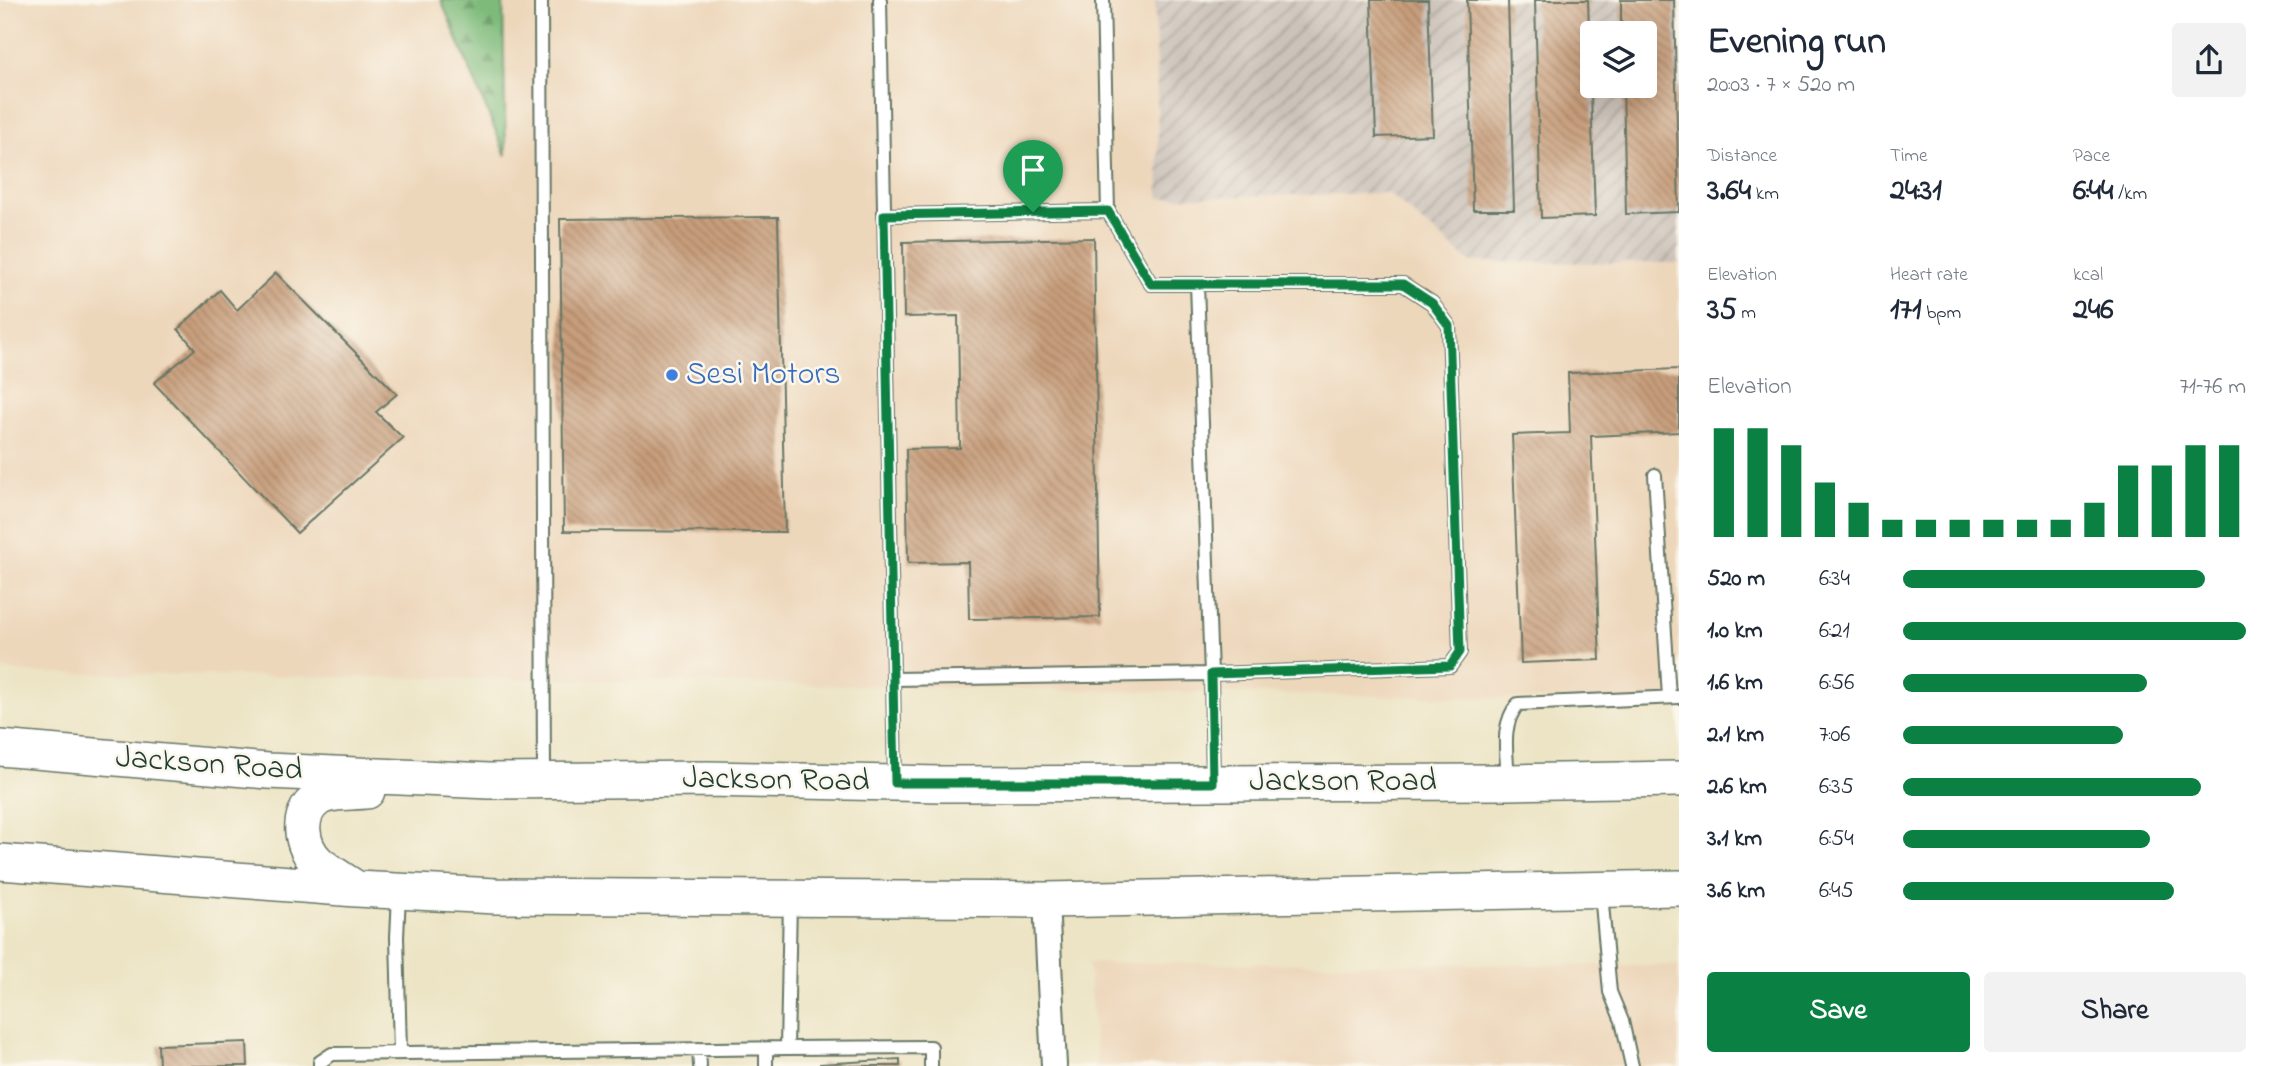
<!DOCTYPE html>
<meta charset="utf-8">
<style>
:root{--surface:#fff;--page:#f2f2f3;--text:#1f2937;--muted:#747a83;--accent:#0b8043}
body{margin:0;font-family:"Indie Flower",sans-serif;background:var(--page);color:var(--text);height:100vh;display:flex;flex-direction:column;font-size:26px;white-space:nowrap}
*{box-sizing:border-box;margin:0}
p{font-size:23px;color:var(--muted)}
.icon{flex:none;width:38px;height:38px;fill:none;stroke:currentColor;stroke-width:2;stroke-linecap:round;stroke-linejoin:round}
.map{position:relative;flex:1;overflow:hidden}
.details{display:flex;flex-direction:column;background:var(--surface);width:595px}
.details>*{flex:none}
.fabs{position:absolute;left:1580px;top:21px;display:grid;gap:14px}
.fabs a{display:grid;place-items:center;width:77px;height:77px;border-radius:7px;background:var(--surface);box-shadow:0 7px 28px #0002;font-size:35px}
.pin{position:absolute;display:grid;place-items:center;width:60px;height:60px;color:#fff;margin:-72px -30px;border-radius:50% 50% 50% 0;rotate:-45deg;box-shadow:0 0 7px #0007}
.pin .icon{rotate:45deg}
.round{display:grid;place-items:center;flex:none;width:74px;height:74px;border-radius:7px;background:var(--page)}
.overview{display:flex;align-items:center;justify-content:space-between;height:119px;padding:0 28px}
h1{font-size:38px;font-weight:700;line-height:52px}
.metrics{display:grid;grid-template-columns:repeat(3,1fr);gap:10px;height:119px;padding:7px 28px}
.metrics div{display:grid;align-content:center}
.metrics b{font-size:30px;font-weight:700}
.metrics small{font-size:19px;font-weight:400}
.metrics p{font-size:19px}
.chart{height:196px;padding:14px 28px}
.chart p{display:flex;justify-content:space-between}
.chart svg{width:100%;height:126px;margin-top:7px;stroke:var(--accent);stroke-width:6}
.cta{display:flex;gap:14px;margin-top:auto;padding:14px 28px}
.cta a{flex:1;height:80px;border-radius:7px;background:var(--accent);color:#fff;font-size:28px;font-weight:700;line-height:80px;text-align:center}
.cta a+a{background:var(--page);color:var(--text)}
ul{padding:0 28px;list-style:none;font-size:23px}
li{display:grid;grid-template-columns:112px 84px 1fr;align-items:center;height:52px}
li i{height:18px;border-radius:9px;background:var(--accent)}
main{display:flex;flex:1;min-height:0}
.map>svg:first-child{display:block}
.built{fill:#edd7bb}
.industrial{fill:url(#industrial-furrows);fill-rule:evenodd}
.forest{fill:url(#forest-firs);stroke:#4e7c57;stroke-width:2}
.building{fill:url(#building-back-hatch)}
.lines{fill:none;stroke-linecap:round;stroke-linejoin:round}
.lane-casing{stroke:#677766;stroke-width:16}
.street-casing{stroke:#677766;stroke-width:28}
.secondary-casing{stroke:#677766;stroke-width:38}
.lane{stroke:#fff;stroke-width:12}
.street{stroke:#fff;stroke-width:24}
.secondary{stroke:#fff;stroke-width:35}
.route-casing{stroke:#fff;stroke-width:14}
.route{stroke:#0b8043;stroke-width:9}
.shop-dot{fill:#3f7fe0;stroke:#fbf7ec;stroke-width:2.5}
.labels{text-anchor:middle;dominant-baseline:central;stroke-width:5;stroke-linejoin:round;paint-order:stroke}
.shop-label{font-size:32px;fill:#366cbe;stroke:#fbf7ec;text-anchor:start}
.street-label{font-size:32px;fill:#1f3d34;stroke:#fbf7ec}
</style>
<main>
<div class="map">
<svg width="1679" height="1066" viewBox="0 0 1679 1066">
<defs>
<pattern id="industrial-furrows" width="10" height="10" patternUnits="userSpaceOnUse" patternTransform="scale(1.75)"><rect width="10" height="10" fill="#ccc2b9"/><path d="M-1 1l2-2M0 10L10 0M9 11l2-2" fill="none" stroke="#a59f97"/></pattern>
<pattern id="forest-firs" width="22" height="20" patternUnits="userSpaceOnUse" patternTransform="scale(1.75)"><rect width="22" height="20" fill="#7ebb7a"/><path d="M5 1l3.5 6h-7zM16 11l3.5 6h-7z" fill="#679965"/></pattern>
<pattern id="building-back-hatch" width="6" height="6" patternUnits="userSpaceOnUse" patternTransform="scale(1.75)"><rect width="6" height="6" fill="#c89e7b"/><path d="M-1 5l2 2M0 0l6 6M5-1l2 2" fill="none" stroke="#a28266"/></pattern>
</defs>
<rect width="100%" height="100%" fill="#fbf7ec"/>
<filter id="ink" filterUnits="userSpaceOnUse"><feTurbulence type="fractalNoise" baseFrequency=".0143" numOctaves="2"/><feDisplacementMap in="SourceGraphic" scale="14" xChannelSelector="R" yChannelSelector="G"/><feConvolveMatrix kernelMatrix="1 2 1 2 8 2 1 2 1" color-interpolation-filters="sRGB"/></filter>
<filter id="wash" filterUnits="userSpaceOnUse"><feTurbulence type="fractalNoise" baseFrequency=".00686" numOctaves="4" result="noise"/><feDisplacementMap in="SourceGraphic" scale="28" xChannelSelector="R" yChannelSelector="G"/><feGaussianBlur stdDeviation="1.57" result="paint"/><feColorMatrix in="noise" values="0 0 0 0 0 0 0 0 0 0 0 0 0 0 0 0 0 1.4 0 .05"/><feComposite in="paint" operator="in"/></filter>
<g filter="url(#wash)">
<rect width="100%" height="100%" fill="#ece4c4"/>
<!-- built -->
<path class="built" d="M0,0h1155l4,198 229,-5 82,69 209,1v439l-1162,-23 -480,-6 -37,-4z
M1088,963l591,2v101h-582z"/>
<!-- industrial -->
<path class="industrial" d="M1155,0h524v263l-209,-1 -82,-69 -229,5zM1592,33h53v53h-53z"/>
<!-- forest -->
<path class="forest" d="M441,0h62l3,156z"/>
<g id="blocks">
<!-- building -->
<path class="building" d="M1371,0h57l5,135 -57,2z
M1467,0h41l6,210h-41z
M1535,0h53l7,216 -54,2z
M1621,0h53l5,212 -53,2 -3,-128h22v-53h-24z
M778,217l7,315 -221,-1 -4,-312z
M1094,238l6,379 -131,2 -1,-57 -60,1 -2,-114 54,-1 -2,-132 -54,1 -1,-75z
M276,273l121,121 -21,18 27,26 -106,95 -143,-150 41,-34 -17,-20 42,-39 17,20z
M1679,369v63l-88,4 9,224 -79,3 -9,-228 58,-2 -2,-60z
M247,1042l1,24h-89l-1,-21z
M900,1059v7h-80v-2z"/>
</g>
</g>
<g filter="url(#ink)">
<use href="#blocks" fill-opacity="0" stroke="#677766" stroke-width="2"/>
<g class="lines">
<defs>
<path id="lane" d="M541,0l3,777
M880,0l15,780
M1103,0l5,211 43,73h252l29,19 17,23 11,326 -10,14 -239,8 2,109
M884,215l224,-4
M1655,475l14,222
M894,679l317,-5 -14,-390
M1508,780c-1,-27 -8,-55 10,-76l161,-7
M1601,893l9,99 12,29 10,45
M399,895l-2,42 3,114
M787,1048l144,-1v19
M699,1049l1,17
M766,1049v17
M320,1066v-4l12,-8 455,-6 3,-147"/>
<path id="street" d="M1046,900l8,166"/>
<path id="secondary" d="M0,748l268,23 221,10 219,-2 233,5 567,-2 171,-3
M0,862l356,27 140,7 550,4 633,-12
M355,888c-12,-8 -26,-16 -37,-25 -17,-16 -23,-48 -1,-64 12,-9 35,-6 50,-8"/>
</defs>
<!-- lane casing -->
<use href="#lane" class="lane-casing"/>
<!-- street casing -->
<use href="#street" class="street-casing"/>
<!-- secondary casing -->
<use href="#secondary" class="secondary-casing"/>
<!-- lane -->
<use href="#lane" class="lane"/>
<!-- street -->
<use href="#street" class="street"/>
<!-- secondary -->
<use href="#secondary" class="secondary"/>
</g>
</g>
<g class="lines" filter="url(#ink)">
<defs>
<path id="route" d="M1108,211l43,73h252l29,19 17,23 11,326 -10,14 -239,8 2,109h-318l-11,-568z"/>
</defs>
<!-- route casing -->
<use href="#route" class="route-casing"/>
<!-- route -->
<use href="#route" class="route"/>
</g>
<!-- markers -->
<circle class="shop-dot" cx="672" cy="375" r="7"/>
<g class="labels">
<!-- shop labels -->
<g class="shop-label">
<text x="686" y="375">Sesi Motors</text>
</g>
<!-- street labels -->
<g class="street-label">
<text transform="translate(209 765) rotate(4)">Jackson Road</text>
<text transform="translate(776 781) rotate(1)">Jackson Road</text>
<text x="1343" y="782">Jackson Road</text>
</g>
</g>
</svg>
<div class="fabs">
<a><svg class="icon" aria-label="layers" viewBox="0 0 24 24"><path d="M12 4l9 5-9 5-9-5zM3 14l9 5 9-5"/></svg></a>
</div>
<div class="pin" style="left:1033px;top:212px;background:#1e9e55"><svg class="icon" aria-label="arrive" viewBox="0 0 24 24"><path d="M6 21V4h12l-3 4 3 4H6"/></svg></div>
</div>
<section class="details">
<div class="overview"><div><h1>Evening run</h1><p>20:03 · 7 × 520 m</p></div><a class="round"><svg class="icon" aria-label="share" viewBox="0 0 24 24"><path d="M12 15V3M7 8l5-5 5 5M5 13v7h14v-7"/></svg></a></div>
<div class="metrics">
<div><p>Distance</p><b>3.64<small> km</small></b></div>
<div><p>Time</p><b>24:31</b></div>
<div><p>Pace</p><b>6:44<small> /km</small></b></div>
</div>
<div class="metrics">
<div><p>Elevation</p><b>35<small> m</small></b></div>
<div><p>Heart rate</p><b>171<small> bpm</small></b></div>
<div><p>kcal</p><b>246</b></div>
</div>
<div class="chart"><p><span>Elevation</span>71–76 m</p>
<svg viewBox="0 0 160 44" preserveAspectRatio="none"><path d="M5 44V6M15 44V6M25 44V12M35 44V25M45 44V32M55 44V38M65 44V38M75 44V38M85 44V38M95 44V38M105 44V38M115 44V32M125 44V19M135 44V19M145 44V12M155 44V12"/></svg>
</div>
<ul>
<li><b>520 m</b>6:34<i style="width:88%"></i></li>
<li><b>1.0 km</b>6:21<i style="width:100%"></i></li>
<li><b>1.6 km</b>6:56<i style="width:71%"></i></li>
<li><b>2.1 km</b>7:06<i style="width:64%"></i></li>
<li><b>2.6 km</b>6:35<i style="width:87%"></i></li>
<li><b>3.1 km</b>6:54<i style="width:72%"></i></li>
<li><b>3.6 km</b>6:45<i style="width:79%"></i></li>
</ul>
<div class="cta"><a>Save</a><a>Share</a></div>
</section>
</main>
